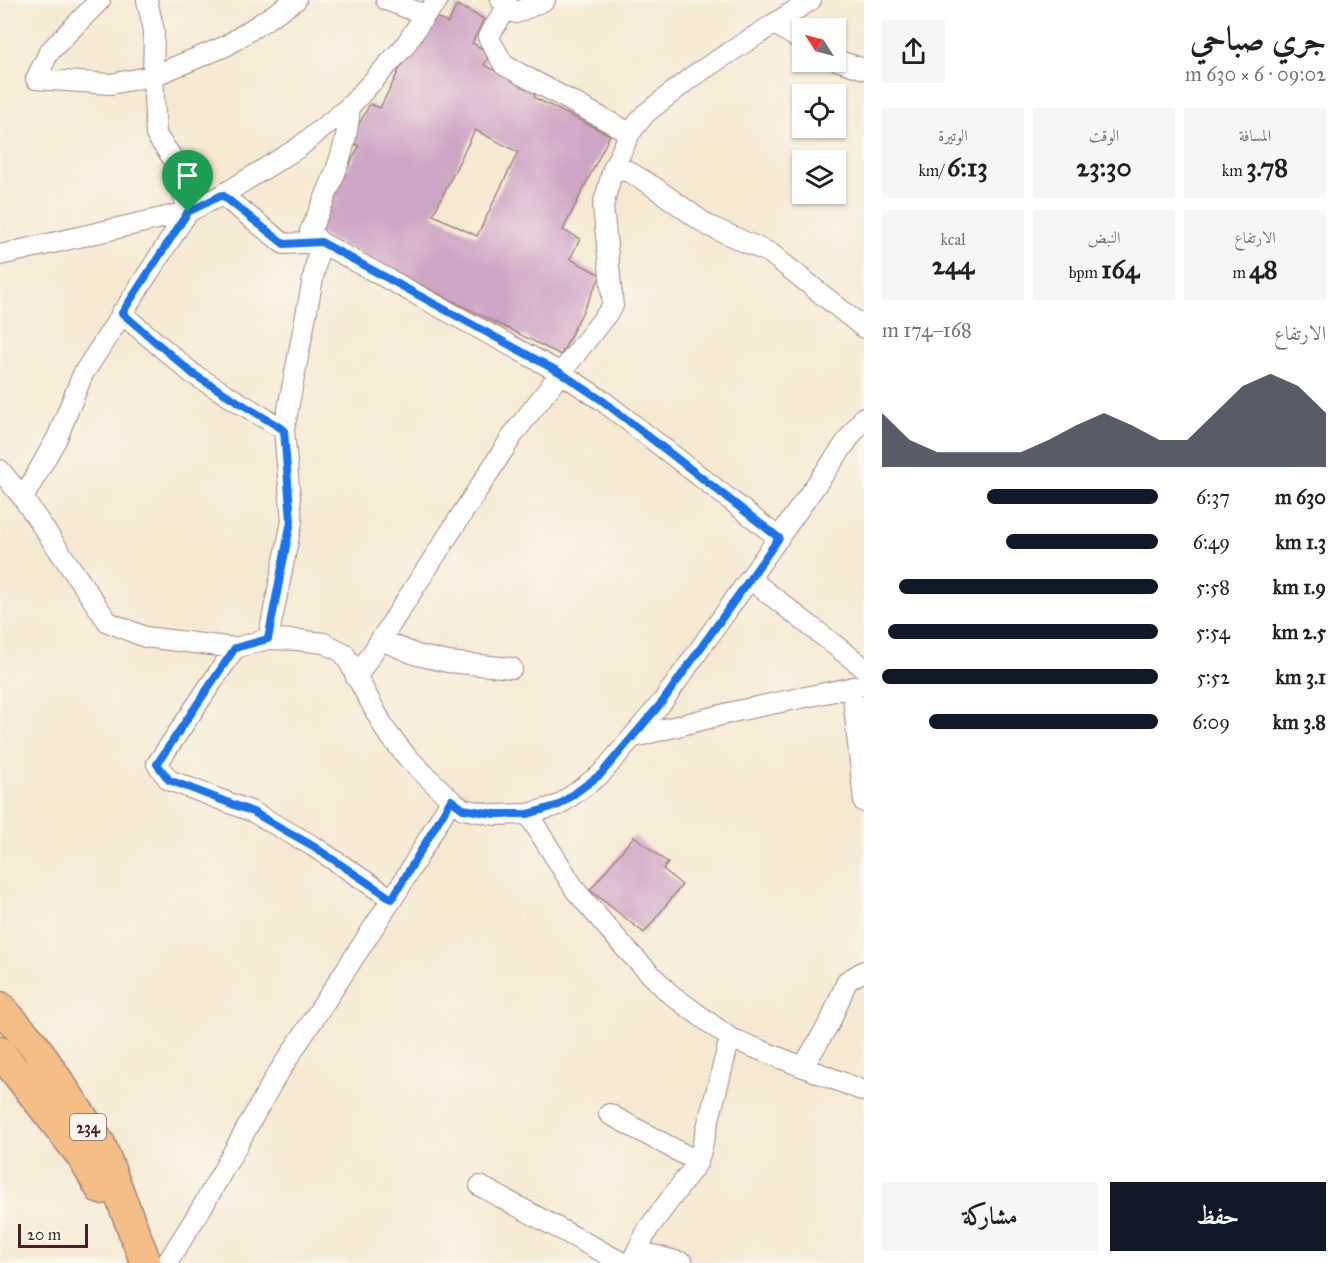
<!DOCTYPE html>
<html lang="ar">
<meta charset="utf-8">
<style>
:root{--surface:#fff;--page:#f6f6f6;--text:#202124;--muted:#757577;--accent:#111827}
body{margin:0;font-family:"IM FELL Great Primer",Amiri,serif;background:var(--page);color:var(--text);direction:rtl;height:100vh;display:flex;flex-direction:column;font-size:22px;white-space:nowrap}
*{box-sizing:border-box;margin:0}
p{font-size:20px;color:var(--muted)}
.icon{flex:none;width:33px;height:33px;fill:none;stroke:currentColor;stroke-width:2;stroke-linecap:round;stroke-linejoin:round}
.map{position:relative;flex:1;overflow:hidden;direction:ltr}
.details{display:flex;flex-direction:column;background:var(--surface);width:480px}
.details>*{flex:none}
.needle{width:39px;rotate:306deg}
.buttons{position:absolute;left:792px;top:18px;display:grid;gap:12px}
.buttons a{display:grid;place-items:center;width:54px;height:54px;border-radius:0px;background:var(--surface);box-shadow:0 2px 4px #0004;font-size:30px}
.scale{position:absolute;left:18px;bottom:15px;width:70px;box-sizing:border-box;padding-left:6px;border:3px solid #4a1f2b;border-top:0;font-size:16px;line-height:21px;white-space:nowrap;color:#4a1f2b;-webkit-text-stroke:4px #fbf7ec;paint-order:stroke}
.pin{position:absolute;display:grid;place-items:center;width:51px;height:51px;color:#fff;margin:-62px -26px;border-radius:50% 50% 50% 0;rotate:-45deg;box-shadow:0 0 6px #0007}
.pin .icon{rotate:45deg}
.round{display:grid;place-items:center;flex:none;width:63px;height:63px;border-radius:0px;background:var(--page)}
.overview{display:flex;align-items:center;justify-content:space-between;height:102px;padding:0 18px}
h1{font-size:33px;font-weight:700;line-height:45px}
.metrics{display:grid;grid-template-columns:repeat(3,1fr);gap:9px;height:102px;padding:6px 18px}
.metrics div{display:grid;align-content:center;border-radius:0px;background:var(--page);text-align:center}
.metrics b{font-size:26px;font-weight:700}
.metrics small{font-size:16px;font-weight:400}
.metrics p{font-size:16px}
.chart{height:168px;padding:12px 18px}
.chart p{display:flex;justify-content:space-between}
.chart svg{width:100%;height:108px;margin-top:6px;fill:var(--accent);opacity:.7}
.button{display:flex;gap:12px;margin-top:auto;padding:12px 18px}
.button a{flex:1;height:69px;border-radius:0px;background:var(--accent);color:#fff;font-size:24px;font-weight:700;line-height:69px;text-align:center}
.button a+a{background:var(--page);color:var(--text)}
ul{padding:0 18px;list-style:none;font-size:20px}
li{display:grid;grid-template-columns:96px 72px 1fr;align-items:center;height:45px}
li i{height:15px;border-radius:8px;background:var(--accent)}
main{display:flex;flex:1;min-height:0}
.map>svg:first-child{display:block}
.building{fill:#cea5c4;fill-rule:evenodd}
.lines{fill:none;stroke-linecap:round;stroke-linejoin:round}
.street-casing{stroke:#a0847e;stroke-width:22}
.primary-casing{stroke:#a0847e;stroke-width:33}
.street{stroke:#fff;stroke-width:20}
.primary{stroke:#f6be87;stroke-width:30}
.route-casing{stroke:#fff;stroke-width:12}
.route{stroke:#1a73e8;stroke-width:8}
.labels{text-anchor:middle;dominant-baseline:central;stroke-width:4.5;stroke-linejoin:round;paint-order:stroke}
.shield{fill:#fbf7ec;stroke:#7f6065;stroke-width:1.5}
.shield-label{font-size:16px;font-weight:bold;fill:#4a1f2b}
</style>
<main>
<section class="details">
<div class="overview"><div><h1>جري صباحي</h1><p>09:02 · 6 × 630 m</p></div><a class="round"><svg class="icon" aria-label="share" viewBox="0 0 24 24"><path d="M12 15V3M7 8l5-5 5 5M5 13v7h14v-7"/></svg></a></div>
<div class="metrics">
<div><p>المسافة</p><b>3.78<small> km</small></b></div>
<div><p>الوقت</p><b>23:30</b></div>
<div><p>الوتيرة</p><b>6:13<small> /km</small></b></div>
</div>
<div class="metrics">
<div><p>الارتفاع</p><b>48<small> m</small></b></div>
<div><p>النبض</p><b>164<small> bpm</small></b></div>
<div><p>kcal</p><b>244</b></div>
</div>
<div class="chart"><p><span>الارتفاع</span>168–174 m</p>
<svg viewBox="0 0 160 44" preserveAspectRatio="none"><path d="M0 44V22L10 33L20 38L30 38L40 38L50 38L60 33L70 27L80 22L90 27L100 33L110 33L120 22L130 11L140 6L150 11L160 22V44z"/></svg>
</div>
<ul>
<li><b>630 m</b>6:37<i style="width:62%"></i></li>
<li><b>1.3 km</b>6:49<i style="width:55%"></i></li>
<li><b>1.9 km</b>5:58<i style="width:94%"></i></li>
<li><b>2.5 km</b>5:54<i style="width:98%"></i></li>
<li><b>3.1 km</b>5:52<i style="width:100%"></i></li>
<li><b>3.8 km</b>6:09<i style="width:83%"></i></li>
</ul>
<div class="button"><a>حفظ</a><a>مشاركة</a></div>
</section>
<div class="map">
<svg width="864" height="1263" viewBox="0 0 864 1263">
<rect width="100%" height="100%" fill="#fbf7ec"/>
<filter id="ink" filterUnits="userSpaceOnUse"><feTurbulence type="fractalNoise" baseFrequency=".0167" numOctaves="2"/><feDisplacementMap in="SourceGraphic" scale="12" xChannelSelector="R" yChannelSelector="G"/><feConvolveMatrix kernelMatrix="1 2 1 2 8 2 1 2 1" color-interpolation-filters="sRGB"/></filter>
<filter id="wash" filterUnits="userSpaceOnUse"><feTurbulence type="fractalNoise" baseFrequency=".008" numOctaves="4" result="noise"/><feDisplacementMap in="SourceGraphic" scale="24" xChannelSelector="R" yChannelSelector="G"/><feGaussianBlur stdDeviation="1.35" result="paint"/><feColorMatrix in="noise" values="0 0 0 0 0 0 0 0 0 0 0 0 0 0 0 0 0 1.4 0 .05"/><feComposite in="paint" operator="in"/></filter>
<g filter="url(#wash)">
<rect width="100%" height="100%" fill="#f5e9d2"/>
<g id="blocks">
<!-- building -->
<path class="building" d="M457,5l27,14 -12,24 18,10 -6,12 49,25 2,8 75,37 -47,95 17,9 -10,20 31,16 -40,80 -246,-123 44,-86 -9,-5 20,-37 10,4 48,-95 20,10zM475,130l43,22 -41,84 -44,-21z
M634,836l34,27 -5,6 19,16 -38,48 -54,-43z"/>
</g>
</g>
<g filter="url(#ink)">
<use href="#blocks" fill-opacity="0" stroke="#a0847e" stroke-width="1.5"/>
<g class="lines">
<defs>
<path id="street" d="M100,0l-51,52 -13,27 74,5 43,-8 73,-30 70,-46
M386,0l39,15
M501,0l15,13 29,-13
M508,6l-20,31 16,28 126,68
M775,24l27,17
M836,60l28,9
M350,106c-2,44 -22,86 -40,125l10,11 241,131 42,28 176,137
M613,169l15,2 26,16 53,38 63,28 94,75
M222,195l62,49 36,-2
M0,255l188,-43 -14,-52 -18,-25 -3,-59 1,-45 -7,-31
M121,313l72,61 91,56
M0,470l23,28 85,124 37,15 90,11 33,-9 30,1 26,3 20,10 42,78 21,26 44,43 12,9 32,6 33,-1 31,-9 42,-31 62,-73 201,-284
M23,498l34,-60 26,-64 105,-162 34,-17 76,-47 52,-42 54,-59 21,-32 13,-15
M750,579l114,89
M268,639l24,-118 -8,-91 36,-188
M381,640l36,15 31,7 64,6
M235,648l-78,116 12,16 84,32 60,34 79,53
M356,678l159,-246 98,-126 -10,-100 10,-37 17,-36 15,-19 48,-38 118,-76
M852,687l12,115
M634,737l103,-26 127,-26
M528,814l48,77 49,57 44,45 61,45 134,53
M803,1067l27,-45 17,-41 17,-10
M609,1114l89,48
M480,1186l143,77
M637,1251l46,12
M167,1263l37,-59 71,-126 125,-191 51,-87
M631,1263l17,-34 50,-67 32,-124"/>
<path id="primary" d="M0,1007l34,38 66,99 46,119
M0,1052l81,103 20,34"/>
</defs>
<!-- street casing -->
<use href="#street" class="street-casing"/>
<!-- primary casing -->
<use href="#primary" class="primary-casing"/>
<!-- street -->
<use href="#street" class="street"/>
<!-- primary -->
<use href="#primary" class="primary"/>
</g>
</g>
<g class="lines" filter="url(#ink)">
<defs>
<path id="route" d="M222,195l62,49 37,-2 240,131 42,28 176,137 -116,163 -62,73 -42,31 -31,9h-33l-32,-5 -12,-9 -59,99 -79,-53 -60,-34 -84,-32 -12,-16 78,-116 33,-9 23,-118 -7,-91 -91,-56 -71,-61 66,-101z"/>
</defs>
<!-- route casing -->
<use href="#route" class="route-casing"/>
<!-- route -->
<use href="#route" class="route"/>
</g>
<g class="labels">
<!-- shield labels -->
<rect class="shield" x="70" y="1114" width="36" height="26" rx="4.5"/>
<g class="shield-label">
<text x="88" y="1127">234</text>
</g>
</g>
</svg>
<div class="buttons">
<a><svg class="needle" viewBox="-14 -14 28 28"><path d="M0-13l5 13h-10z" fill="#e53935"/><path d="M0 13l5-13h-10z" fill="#757577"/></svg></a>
<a><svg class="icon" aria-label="locate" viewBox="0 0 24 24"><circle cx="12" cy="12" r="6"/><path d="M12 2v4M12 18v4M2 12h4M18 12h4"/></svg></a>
<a><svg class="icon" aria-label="layers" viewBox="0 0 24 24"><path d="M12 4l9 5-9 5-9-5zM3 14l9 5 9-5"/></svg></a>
</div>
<div class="scale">20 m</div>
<div class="pin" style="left:188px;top:212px;background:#1e9e55"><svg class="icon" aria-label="arrive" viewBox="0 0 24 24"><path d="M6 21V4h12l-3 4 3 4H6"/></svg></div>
</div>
</main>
